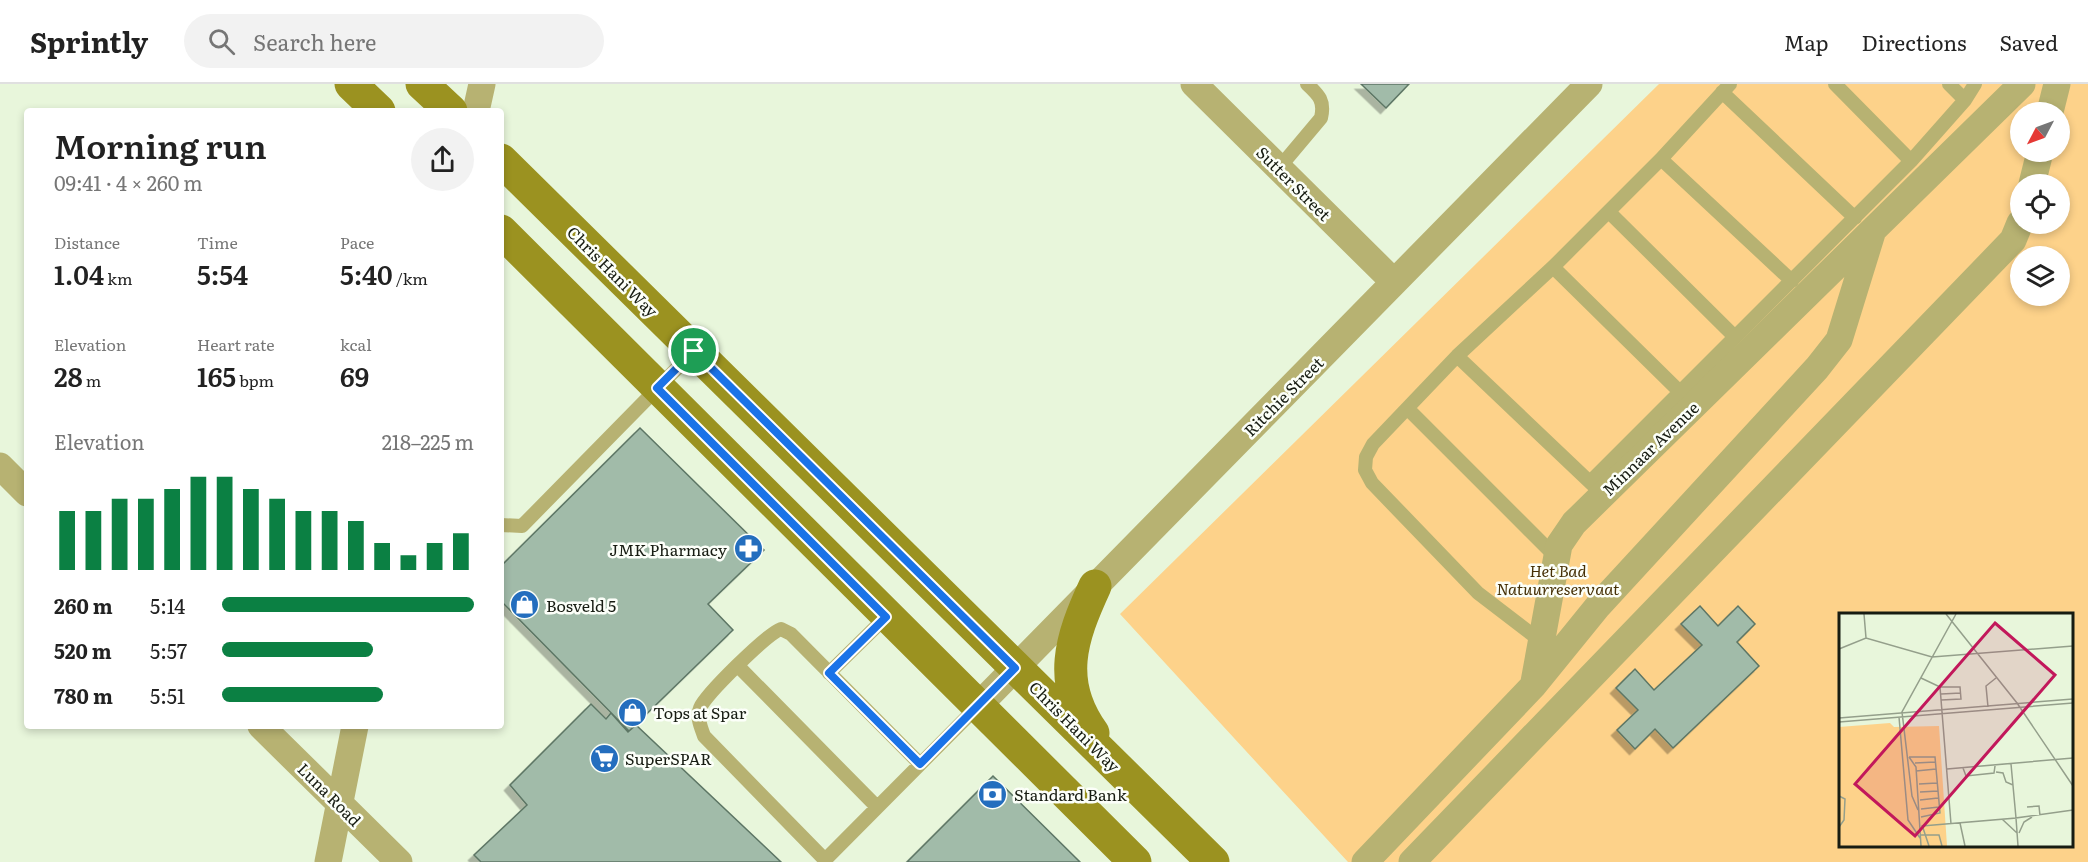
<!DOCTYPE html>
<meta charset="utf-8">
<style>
:root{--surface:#fff;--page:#f2f2f2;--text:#222;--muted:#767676;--line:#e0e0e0;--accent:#0b8043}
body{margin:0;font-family:Literata,serif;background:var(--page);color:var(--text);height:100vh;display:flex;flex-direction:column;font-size:22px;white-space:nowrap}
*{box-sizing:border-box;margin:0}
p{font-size:20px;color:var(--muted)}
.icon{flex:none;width:33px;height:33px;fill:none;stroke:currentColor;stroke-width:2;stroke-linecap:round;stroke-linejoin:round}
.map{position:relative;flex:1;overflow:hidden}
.sheet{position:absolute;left:24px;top:24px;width:480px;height:621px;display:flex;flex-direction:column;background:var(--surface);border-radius:6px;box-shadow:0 3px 9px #0003}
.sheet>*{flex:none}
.needle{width:39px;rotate:229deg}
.buttons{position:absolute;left:2010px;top:18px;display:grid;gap:12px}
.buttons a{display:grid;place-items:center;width:60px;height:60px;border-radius:50%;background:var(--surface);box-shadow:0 3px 9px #0003;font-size:30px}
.pin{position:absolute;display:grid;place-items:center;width:51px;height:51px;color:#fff;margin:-26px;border:3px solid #fff;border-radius:50%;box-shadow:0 2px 6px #0007}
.round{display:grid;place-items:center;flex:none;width:63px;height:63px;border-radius:32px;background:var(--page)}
.headline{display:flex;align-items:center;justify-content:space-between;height:102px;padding:0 30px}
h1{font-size:33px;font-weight:600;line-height:45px}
.metrics{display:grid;grid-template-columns:repeat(3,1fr);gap:9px;height:102px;padding:6px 30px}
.metrics div{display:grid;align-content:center}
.metrics b{font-size:26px;font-weight:600}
.metrics small{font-size:16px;font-weight:400}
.metrics p{font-size:16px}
.chart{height:168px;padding:12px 30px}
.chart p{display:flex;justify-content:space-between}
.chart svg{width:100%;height:108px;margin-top:6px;stroke:var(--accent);stroke-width:6}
ul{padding:0 30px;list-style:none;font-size:20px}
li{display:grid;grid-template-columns:96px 72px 1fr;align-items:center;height:45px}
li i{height:15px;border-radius:8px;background:var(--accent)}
header{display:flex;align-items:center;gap:36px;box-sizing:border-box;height:84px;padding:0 30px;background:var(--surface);border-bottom:2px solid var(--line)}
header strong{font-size:28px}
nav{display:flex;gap:33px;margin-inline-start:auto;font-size:21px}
.search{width:420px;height:54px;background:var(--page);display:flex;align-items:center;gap:15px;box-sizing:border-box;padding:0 21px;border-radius:33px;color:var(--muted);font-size:22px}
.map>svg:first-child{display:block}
.green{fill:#fdd28a;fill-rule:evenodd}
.building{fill:#a1bba9;stroke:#5d7665;stroke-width:1.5;filter:url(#shadow)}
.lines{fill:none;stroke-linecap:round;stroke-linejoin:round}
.lane{stroke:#b7b272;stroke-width:14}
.street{stroke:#b7b272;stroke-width:27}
.secondary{stroke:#9b9220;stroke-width:33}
.route-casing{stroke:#fff;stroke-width:12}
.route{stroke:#1a73e8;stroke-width:8}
.labels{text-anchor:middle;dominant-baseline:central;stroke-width:5;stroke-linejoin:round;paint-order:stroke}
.street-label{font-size:16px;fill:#171c12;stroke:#fcfff9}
.poi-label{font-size:16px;fill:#171c12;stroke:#fcfff9;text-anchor:start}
.park-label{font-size:16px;font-style:italic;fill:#463006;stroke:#fcfff9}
.inset-road{fill:none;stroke:#949f8b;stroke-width:1.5}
.view{fill:#c2185b;fill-opacity:0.15;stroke:#c2185b;stroke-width:3}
.inset-edge{fill:none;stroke:#171c12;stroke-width:3}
</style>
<header>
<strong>Sprintly</strong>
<div class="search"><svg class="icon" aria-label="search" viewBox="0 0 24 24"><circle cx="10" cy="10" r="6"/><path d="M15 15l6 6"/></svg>Search here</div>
<nav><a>Map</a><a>Directions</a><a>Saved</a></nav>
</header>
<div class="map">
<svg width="2088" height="778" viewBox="0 0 2088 778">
<defs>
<filter id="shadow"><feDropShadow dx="-5.5" dy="5.5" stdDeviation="0" flood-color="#0004"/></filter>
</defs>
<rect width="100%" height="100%" fill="#e8f6db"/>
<!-- green -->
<path class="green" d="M1659,0h429v778h-740l-228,-248zM2020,28h40v40h-40zM2020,100h40v40h-40zM2020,172h40v40h-40zM1840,530h232v232h-232z"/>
<!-- building -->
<path class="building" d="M1361,0h48l-23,24z
M640,344l124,122 -56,54 25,26 -104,101 -128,-130v-35z
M1700,522l18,20 20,-20 17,18 -18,18 22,24 -86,82 -18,-19 -20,20 -18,-19 21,-20 -22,-22 19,-19 19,21 48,-45 -21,-21z
M591,620l15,15 5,-6 17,19 8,-7 145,137h-300l-7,-7 53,-50 -17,-20z
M993,692l87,86h-173z"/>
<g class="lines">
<!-- lane -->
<path class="lane" d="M1835,0l76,77
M1949,0l16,16
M1722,8l133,126
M1661,75l131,122
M1279,84l42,-50c4,-17 -2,-23 -14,-34
M1609,128l125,124
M1553,183l127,125
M1457,272l138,131
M1408,325l148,148
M1590,398l321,-321 54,-61 10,-16
M501,441l21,1 172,-175
M1542,558l-64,-49 -106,-110 -7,-13 1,-13 7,-13 84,-88 96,-89 108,-108 69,-75
M738,582l139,141
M829,589l57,-56
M826,775l151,-152
M827,778l-123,-126c-3,-9 -8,-19 -4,-28 6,-14 67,-74 81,-79l10,5 129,130"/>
<!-- street -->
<path class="street" d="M1194,0l200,198
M476,27l6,-27
M2050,28l7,-28
M2032,100l8,-32
M0,382l27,27
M1534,598l25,-137 15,-22 448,-439
M977,623l612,-623
M261,642l138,136
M328,778l27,-136
M1365,778l168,-176 65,-80 219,-238 22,-28 34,-110
M1412,778l601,-622 7,-17"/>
<!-- secondary -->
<path class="secondary" d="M351,0l28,27
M422,0l29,27
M501,76l712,702
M501,147l634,631
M1093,649c-37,-51 -22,-95 2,-147"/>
</g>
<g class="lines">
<defs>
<path id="route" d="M694,267l321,317 -95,96 -91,-91 57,-56 -229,-229z"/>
</defs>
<!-- route casing -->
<use href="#route" class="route-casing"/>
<!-- route -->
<use href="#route" class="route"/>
</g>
<!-- icons -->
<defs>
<symbol id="pharmacy-disc" viewBox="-11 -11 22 22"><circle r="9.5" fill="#246ebe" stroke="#fcfff9"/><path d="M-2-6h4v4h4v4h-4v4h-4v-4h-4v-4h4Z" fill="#fff"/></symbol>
<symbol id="shop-disc" viewBox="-11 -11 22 22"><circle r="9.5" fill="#246ebe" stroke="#fcfff9"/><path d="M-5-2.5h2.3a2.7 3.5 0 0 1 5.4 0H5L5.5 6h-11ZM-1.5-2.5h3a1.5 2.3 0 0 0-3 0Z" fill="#fff"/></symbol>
<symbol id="supermarket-disc" viewBox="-11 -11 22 22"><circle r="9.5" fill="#246ebe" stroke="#fcfff9"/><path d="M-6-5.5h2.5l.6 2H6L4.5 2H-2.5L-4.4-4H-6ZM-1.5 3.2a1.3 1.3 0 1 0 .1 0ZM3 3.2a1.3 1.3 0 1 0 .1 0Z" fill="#fff"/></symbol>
<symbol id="bank-disc" viewBox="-11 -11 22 22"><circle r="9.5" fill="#246ebe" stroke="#fcfff9"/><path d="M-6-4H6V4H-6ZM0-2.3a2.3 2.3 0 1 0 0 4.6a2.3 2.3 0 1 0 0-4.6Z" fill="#fff"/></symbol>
</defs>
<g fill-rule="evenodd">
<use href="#pharmacy-disc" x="732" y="448" width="33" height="33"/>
<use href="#shop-disc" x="508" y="504" width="33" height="33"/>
<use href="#shop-disc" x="616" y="612" width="33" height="33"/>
<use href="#supermarket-disc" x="588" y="658" width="33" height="33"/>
<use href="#bank-disc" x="976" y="694" width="33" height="33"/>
</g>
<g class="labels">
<!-- street labels -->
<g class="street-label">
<text transform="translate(1294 99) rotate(45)">Sutter Street</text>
<text transform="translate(613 187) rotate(45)">Chris Hani Way</text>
<text transform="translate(1283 312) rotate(-45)">Ritchie Street</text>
<text transform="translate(1650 364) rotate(-44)">Minnaar Avenue</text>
<text transform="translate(1075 642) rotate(45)">Chris Hani Way</text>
<text transform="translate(330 710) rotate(45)">Luna Road</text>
</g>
<!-- poi labels -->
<g class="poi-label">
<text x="727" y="465" text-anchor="end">JMK Pharmacy</text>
<text x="546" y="521">Bosveld 5</text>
<text x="653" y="628">Tops at Spar</text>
<text x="625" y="674">SuperSPAR</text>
<text x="1014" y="710">Standard Bank</text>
</g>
<!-- park labels -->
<g class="park-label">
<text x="1558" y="486">Het Bad<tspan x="1558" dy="18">Natuurreservaat</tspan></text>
</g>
</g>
<!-- overview -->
<g transform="translate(1839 529)">
<rect width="234" height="234" fill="#e8f6db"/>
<path d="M51,110l4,4 45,-1 8,120h-108v-119z" fill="#fdd28a"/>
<path class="inset-road" d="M25,1l2,24M107,1l71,89 56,83M0,36l27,-11 66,19 141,-11M82,65l19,9h20l1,12 -20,1M101,74l11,137M102,81l20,-1M149,94l-2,-21 10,-8M60,104l9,103 12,18M0,105l234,-19M0,109l234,-19M70,144h26l5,56 -19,4M70,144l7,10 5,79M76,150l21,-1M124,155l3,8 28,-3 1,-7M108,156l126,-11M77,158l20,-2M157,159l7,1 3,9 7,3M80,171l18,-1M81,179l18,-1M0,183l6,3 -1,21 -5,7M81,187l18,-2M188,194l12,-1 1,10M82,196l18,-2M79,197l-6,-14 -10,-84 54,-98M163,206l15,14M121,210l5,23M83,212l7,21M83,213l94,-8 -5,-54M180,220l5,-11 8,-5M81,222h19l3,11M179,233l-2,-28 57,-8"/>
<path class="view" d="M156,10l60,52 -140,161 -60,-52z"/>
<rect width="234" height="234" class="inset-edge"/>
</g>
</svg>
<div class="buttons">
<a><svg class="needle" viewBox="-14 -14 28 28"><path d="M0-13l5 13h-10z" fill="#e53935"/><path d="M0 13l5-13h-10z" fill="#767676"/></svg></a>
<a><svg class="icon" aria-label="locate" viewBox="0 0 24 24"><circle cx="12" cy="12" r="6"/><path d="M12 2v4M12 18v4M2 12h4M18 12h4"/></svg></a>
<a><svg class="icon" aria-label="layers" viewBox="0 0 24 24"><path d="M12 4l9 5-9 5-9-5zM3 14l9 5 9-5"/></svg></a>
</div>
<div class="pin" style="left:694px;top:267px;background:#1e9e55"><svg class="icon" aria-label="arrive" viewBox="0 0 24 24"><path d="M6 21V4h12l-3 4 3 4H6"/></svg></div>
<section class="sheet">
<div class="headline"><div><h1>Morning run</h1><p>09:41 · 4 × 260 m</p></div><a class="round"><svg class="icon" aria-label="share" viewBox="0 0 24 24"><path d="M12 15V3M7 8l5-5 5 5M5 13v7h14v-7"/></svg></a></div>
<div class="metrics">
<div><p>Distance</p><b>1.04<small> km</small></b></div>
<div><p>Time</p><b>5:54</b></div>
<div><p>Pace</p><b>5:40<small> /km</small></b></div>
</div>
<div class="metrics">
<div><p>Elevation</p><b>28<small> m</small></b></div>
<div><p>Heart rate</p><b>165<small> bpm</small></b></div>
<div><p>kcal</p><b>69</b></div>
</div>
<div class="chart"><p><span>Elevation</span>218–225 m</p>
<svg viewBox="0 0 160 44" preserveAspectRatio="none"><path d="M5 44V20M15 44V20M25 44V15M35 44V15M45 44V11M55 44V6M65 44V6M75 44V11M85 44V15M95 44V20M105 44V20M115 44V24M125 44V33M135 44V38M145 44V33M155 44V29"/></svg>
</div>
<ul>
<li><b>260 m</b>5:14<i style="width:100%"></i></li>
<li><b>520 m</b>5:57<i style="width:60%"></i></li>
<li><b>780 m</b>5:51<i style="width:64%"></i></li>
</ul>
</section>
</div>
